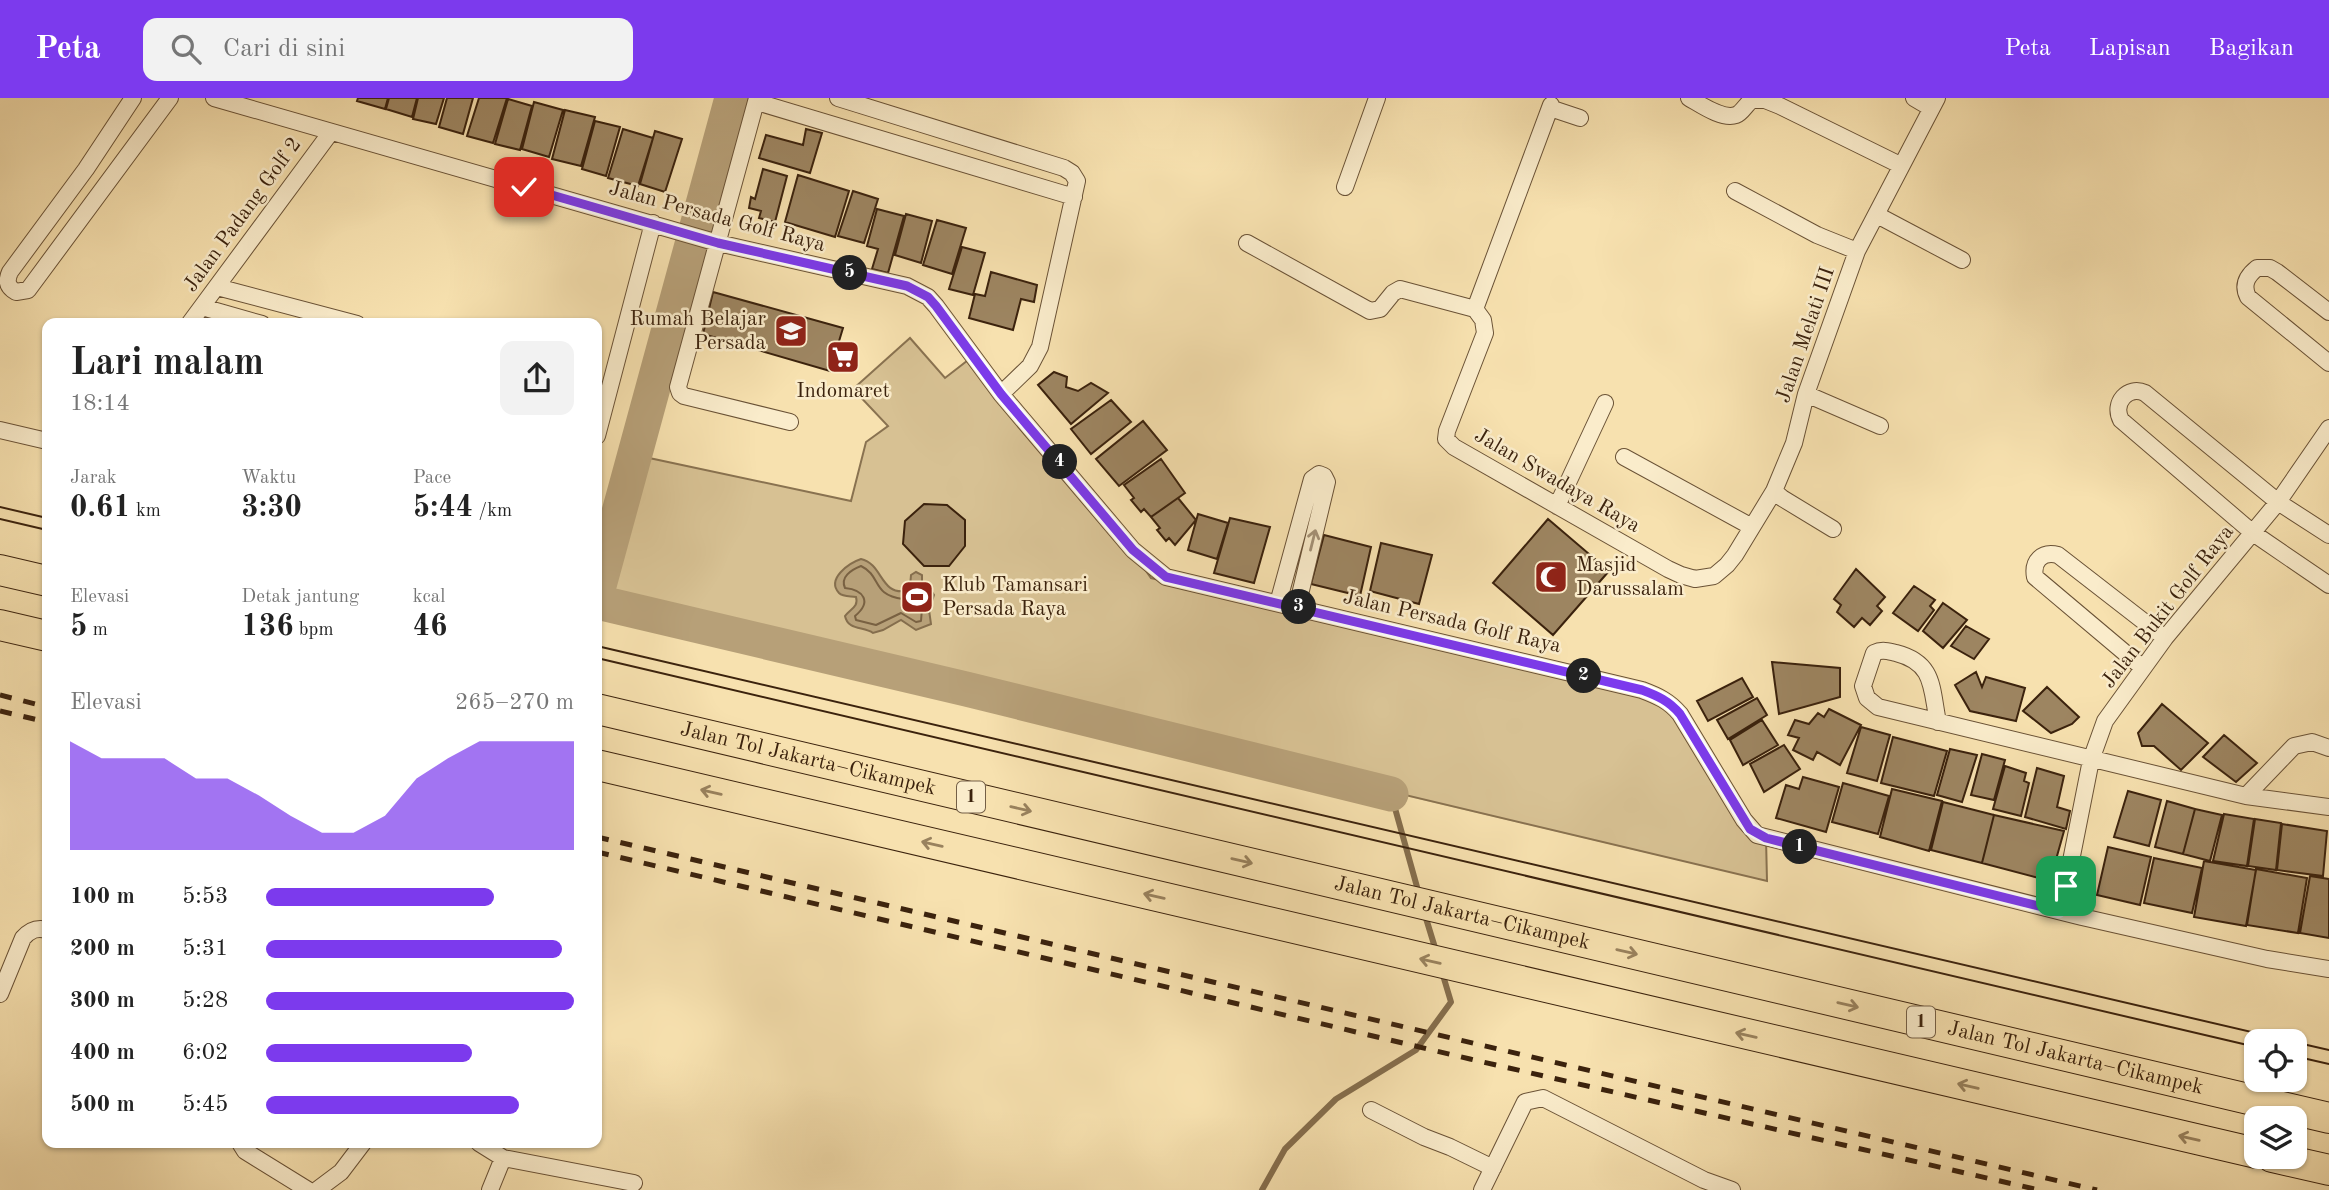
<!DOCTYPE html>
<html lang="id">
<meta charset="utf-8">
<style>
:root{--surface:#fff;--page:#f2f2f2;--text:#222;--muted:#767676;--accent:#7c3aed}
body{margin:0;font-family:"Old Standard TT",serif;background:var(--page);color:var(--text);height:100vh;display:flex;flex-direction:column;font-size:26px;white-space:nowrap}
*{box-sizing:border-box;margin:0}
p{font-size:23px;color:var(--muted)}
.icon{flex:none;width:38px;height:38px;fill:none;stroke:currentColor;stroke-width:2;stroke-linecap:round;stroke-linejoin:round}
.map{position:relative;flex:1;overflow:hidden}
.side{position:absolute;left:42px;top:220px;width:560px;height:830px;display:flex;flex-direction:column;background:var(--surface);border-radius:14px;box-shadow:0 2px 5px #0004}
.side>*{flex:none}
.controls{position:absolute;left:2244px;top:931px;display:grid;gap:14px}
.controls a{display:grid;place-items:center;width:63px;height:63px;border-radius:14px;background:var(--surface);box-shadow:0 2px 5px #0004;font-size:35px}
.pin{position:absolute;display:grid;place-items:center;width:60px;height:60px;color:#fff;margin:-30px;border-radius:14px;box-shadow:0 4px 10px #0006}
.km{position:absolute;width:35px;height:35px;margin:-18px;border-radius:50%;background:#222;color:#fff;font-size:19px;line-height:35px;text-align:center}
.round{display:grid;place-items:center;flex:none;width:74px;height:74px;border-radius:14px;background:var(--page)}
.summary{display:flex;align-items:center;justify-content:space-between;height:119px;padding:0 28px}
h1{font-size:38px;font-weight:700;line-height:52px}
.metrics{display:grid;grid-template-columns:repeat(3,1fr);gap:10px;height:119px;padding:7px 28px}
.metrics div{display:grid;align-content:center}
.metrics b{font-size:30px;font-weight:700}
.metrics small{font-size:19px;font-weight:400}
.metrics p{font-size:19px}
.chart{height:196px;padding:14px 28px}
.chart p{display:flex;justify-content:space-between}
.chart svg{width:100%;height:126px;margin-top:7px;fill:var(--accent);opacity:.7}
ul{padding:0 28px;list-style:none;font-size:23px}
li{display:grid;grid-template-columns:112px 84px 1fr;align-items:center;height:52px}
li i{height:18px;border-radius:9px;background:var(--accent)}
header{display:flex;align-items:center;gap:42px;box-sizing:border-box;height:98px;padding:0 35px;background:var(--accent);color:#fff}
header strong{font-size:33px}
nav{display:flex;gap:38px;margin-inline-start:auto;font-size:24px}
.search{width:490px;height:63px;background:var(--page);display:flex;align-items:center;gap:18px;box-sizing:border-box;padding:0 24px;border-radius:14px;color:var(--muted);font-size:26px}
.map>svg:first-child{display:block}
.green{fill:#d7c193;stroke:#897250;stroke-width:2}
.water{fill:#b7a078;stroke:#856e4d;stroke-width:2}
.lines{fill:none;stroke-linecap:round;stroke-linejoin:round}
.shore{stroke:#796142;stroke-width:2}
.stream{stroke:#856e4d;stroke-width:6}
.river{stroke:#b7a078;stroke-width:35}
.building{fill:#9d8561;stroke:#3b220d;stroke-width:2}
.minor-casing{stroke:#6a5236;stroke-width:18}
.motorway-casing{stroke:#3b220d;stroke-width:32}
.minor{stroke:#faeccb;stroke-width:16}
.motorway{stroke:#f7e1af;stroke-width:30}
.tram{stroke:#3b220d;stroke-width:2}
.rail{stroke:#3b220d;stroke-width:5;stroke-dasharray:12 12;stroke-linecap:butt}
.oneway{stroke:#a49176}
.oneway2{stroke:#99825e}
.route-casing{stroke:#fff;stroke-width:14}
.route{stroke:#7c3aed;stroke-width:9}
.labels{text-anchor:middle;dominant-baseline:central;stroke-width:5;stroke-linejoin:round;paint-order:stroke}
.shield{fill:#faeccb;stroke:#745f46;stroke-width:2}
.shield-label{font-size:19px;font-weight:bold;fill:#3b220d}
.street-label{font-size:21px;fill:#3b220d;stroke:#faeccb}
.poi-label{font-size:21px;fill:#3b220d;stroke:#faeccb;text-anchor:start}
</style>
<header>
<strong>Peta</strong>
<div class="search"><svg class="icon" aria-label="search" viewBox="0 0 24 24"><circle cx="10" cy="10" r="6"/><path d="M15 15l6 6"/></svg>Cari di sini</div>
<nav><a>Peta</a><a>Lapisan</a><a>Bagikan</a></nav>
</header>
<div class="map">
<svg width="2329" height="1092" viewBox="0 0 2329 1092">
<rect width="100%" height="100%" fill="#f7e1af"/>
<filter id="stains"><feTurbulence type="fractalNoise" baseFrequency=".00286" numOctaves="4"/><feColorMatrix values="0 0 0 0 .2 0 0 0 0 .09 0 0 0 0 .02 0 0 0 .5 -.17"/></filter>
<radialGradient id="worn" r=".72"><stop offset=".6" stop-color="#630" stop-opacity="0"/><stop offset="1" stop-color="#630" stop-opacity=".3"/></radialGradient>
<!-- green -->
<path class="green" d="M910,240l35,40 31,-24 130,159 45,65 491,112 24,11 100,137 1,43c-390,-90 -780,-187 -1170,-279v-9l38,-138 216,46 15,-59 22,-16 -35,-37z"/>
<!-- water -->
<path class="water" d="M861,461c22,5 19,36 45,32l4,-4 1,-12 5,-3 6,3v8l6,3 6,9 -5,15 2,14 -15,6 -15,-10 -18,10 -10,3c-9,-7 -25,-2 -28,-17 5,-7 14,-9 11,-19 -6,-1 -13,0 -17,-4 -13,-14 10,-30 22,-34z"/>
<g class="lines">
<!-- shore -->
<path class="shore" d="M861,468c21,10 10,29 42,33l15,-9 6,2 2,5 -4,11 -1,13 -5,1 -15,-9 -25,12 -20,-5 -1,-4c17,-14 9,-26 -10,-28 -5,-11 6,-18 16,-22z"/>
<!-- stream -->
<path class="stream" d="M1391,696l28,100
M1425,817l11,36
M1262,1092l23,-41 51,-50 80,-49 35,-48 -9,-30"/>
<!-- river -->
<path class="river" d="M597,495l135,-495
M597,504l369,87 425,105"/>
</g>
<!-- building -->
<path class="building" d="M358,0h30l-3,11 -28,-8z
M389,0h28l-5,19 -26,-8z
M418,0h26l-8,26 -23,-5z
M447,0h26l-10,36 -24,-7z
M479,0h28l-14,45 -26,-7z
M508,1l24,7 -12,44 -25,-6z
M534,4l29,8 -14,47 -27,-8z
M565,12l30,7 -14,49 -29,-7z
M595,23l25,6 -14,49 -24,-7z
M623,31l30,9 -15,48 -30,-8z
M806,31l16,4 -12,40 -51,-15 7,-23 37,10z
M655,33l27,8 -17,53 -25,-8z
M763,71l24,7 -12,46 -16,-4 2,-7 -12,-3 2,-11 4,2z
M798,77l51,16 -14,46 -50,-15z
M853,93l25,8 -14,44 -26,-7z
M877,111l27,7 -16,57 -16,-4 6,-20 -11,-3z
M906,116l26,7 -11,42 -26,-8z
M937,122l29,8 -14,46 -29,-9z
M962,149l23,6 -12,42 -24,-6z
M991,174l46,13 -3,17 -13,-3 -8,31 -44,-12 6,-24 10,2z
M713,194l130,36 -13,43 -127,-37z
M1054,274l13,5 -1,10 12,4 13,-8 17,10 -37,31 -33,-39z
M1111,302l20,22 -40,32 -20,-25z
M1143,323l24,29 -48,36 -23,-27z
M1161,361l24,34 -34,24 -7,-8 -3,3 -10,-12 3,-2 -10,-13z
M1178,400l18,22 -21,25 -6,-7 -3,3 -9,-11 3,-2 -9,-11z
M924,406l23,1 18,15v26l-16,20h-25l-21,-22 2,-23z
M1198,416l30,9 -11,36 -29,-9z
M1230,420l40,9 -16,56 -40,-10z
M1548,421l61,52 -56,64 -60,-52z
M1324,437l47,12 -11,49 -49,-12z
M1381,445l51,12 -13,49 -49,-13z
M1856,471l29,28 -8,9 5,5 -12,14 -8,-7 -8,9 -17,-15 4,-7 -7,-6z
M1914,488l21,14 -5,6 4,4 -16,21 -25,-18z
M1943,505l24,17 -24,28 -20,-17z
M1966,528l23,13 -15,20 -23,-13z
M1772,564l68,6v29l-61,17z
M1976,574l6,15 4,-10 39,11 -9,33 -46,-10 -15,-26z
M1742,580l11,19 -45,24 -11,-20z
M2047,589l32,30 -7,7 -21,9 -28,-22z
M1757,600l10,17 -39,24 -11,-19z
M2162,606l46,39 -27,27 -27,-24h-12l-4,-13z
M1829,611l32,16 -21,40 -23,-13 -4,8 -20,-10 6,-12 -11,-3 7,-15 14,4 9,-11 6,4z
M1762,622l16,25 -35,20 -13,-25z
M1861,629l29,8 -13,46 -30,-8z
M2224,637l33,28 -21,19 -33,-25z
M1893,639l54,14 -13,45 -53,-13z
M1784,647l16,24 -36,23 -14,-28z
M1950,651l27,6 -15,47 -25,-7z
M1982,656l23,6 -11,40 -23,-5z
M2005,668l21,7 -2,8 5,2 -8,33 -28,-7z
M2037,670l27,8 -7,31 13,4 -4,18 -41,-12z
M1803,679l36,10 -13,45 -50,-14 10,-33 13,4z
M1843,685l46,13 -11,38 -46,-12z
M1892,691l50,12 -13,50 -49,-14z
M2128,693l33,9 -12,46 -35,-9z
M2167,703l28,8 -12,45 -28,-7z
M1943,704l51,13 -12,48 -51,-13z
M2195,711l27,6 -12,46 -27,-7z
M2224,716l30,5 -7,47 -34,-5z
M1994,717l70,16 -14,50 -68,-18z
M2255,721l26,4 -5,47 -28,-4z
M2282,726l45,7 -4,45 -46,-6z
M2108,749l43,10 -11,48 -43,-10z
M2154,760l48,10 -10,45 -48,-10z
M2204,763l52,9 -10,56 -52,-9z
M2256,771l51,9 -9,55 -51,-8z
M2310,778l19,3v59l-29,-5z"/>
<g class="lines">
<defs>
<path id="minor" d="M133,0l-47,71 -76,103c-4,9 -3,15 6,20l12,-2 142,-192
M214,0l504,145 189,43 21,11 8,9 65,88 132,156 33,27 476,113c16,6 27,11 38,24l64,106 13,15 325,82 185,42 62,10
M757,0l-79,289 2,6 4,3 106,26
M838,0l226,70 8,5 5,8 -37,166 -10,19 -29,28
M1689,0c11,6 33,22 47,17 6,-2 10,-11 16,-15h13l15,6 120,59
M1914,0l17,10
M757,4l317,95
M1551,7l-76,204 8,11 2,13 -38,98 -1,8 8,8 214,122 13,6 14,4 19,-3 13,-11 8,-10 39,-64 20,-48 12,-49 51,-143 80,-153
M1550,10l30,10
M1345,89l32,-89
M1735,93l82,44 40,16
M1877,117l85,45
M1247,145l123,68 10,-2 13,-16 7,-4 75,20
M217,189l140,37
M202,209l60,17
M2329,214l-52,-40 -7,-4h-13c-10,8 -15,17 -9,29l81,66
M189,226l142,-192
M1806,296l74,32
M0,332l47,11
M597,338l56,-213
M1624,359l128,70
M1774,393l8,7 51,31
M1557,408l48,-103
M2329,437l-51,-33 -133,-109c-17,-8 -33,10 -24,27l132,113 76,52
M1278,505l34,-124 7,-5 5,2 3,6 -30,125
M2143,570l-108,-91c-3,-16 7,-26 23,-22l107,83
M1938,624c-7,-34 -3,-59 -42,-69 -9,-2 -14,-4 -22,0l-11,33 4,12 11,9 368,89 83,11
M2246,698l48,-50 18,-4 17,6
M2058,813l8,-25 25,-126 14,-39 60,-83 113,-136 51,-74
M0,896l23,-56c7,-8 14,-11 24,-8
M1371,1012l53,27 26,10 43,21
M240,1045l5,8 63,39
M479,1045l24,15 131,25
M317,1092l24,-18 22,-29
M490,1092l13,-32
M1482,1092l43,-88 18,-4 161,82 28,10"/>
<g id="motorway">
<path d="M0,472l47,11"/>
<path d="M0,527l47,11"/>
<path id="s1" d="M597,611l1732,409"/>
<path d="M597,667l1659,388"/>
<path d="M2272,1059l57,13"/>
</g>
</defs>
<!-- minor casing -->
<use href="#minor" class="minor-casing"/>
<!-- motorway casing -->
<use href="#motorway" class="motorway-casing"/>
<!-- minor -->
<use href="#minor" class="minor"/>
<!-- motorway -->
<use href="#motorway" class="motorway"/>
<!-- tram -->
<path class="tram" d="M0,409l47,11
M0,421l47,11
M597,548l1693,395
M597,560l1659,389
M2294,944l35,8
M2294,958l35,8"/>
<!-- rail -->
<path class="rail" d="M0,597l47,12
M0,613l47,11
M597,739l1500,353
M597,754l873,207 569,131"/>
</g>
<!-- one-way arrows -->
<defs><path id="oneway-shaft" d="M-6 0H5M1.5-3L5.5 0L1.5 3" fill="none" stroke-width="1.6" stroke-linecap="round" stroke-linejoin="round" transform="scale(1.75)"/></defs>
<use class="oneway" href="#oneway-shaft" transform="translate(1313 442) rotate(-76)"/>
<g class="oneway2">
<use href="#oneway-shaft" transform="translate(711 694) rotate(-167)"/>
<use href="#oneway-shaft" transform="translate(1021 711) rotate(13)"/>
<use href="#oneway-shaft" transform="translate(932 746) rotate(-167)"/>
<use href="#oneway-shaft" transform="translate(1242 763) rotate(13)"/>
<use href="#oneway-shaft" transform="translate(1154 798) rotate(-167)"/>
<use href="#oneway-shaft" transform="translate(1627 854) rotate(13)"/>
<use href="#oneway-shaft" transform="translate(1430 863) rotate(-167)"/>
<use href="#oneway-shaft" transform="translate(1848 907) rotate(13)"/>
<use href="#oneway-shaft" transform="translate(1746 937) rotate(-167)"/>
<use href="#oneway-shaft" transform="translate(1968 988) rotate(-167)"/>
<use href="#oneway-shaft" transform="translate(2189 1040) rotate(-167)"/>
</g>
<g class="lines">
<defs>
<path id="route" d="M524,89l194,56 189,43 21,11 8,9 65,88 132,156 33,27 476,113c16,6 27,11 38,24l70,115 16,9 293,73 7,-25"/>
</defs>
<!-- route casing -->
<use href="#route" class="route-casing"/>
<!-- route -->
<use href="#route" class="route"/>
</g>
<!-- icons -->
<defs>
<symbol id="school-square" viewBox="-11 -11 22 22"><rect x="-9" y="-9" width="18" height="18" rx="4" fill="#8f2418" stroke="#faeccb"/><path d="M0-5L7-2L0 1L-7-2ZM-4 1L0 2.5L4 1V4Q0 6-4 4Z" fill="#fff"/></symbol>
<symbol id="supermarket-square" viewBox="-11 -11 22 22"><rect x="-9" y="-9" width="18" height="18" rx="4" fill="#8f2418" stroke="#faeccb"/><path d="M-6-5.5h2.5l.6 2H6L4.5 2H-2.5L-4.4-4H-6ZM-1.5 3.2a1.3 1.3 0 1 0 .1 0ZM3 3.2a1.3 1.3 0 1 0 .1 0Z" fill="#fff"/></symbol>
<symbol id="mosque-square" viewBox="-11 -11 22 22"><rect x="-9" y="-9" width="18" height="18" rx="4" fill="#8f2418" stroke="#faeccb"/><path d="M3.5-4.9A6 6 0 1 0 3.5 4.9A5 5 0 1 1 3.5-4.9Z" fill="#fff"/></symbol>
<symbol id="stadium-square" viewBox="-11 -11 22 22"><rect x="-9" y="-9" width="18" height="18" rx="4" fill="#8f2418" stroke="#faeccb"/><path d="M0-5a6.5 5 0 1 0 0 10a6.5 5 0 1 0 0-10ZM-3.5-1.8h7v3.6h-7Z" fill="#fff"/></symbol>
</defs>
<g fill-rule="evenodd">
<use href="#school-square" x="772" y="214" width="38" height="38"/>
<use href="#supermarket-square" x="824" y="240" width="38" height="38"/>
<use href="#mosque-square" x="1532" y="460" width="38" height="38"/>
<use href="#stadium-square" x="898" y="480" width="38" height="38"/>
</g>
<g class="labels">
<!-- shield labels -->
<g class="shield">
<rect x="957" y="683.5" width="28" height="31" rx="5"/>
<rect x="1907" y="908.5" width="28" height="31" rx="5"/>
</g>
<g class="shield-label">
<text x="971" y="699">1</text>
<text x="1921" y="924">1</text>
</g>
<!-- street labels -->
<g class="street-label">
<text transform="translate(243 117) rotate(-54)">Jalan Padang Golf 2</text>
<text transform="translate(717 119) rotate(15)">Jalan Persada Golf Raya</text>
<text transform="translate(1806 237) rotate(-71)">Jalan Melati III</text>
<text transform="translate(1557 383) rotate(30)">Jalan Swadaya Raya</text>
<text transform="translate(2168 509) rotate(-52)">Jalan Bukit Golf Raya</text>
<text transform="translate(1452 524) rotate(13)">Jalan Persada Golf Raya</text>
<text stroke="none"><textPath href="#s1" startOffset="217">Jalan Tol Jakarta–Cikampek</textPath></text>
<text stroke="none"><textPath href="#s1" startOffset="889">Jalan Tol Jakarta–Cikampek</textPath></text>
<text stroke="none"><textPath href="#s1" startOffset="1519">Jalan Tol Jakarta–Cikampek</textPath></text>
</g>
<!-- poi labels -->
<g class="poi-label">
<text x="766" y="221" text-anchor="end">Rumah Belajar<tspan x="766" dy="24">Persada</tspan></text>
<text x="843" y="293" text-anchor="middle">Indomaret</text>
<text x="1576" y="467">Masjid<tspan x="1576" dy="24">Darussalam</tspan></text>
<text x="942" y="487">Klub Tamansari<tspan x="942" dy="24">Persada Raya</tspan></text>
</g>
</g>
<rect width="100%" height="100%" filter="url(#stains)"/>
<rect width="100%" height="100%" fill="url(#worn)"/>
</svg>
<div class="controls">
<a><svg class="icon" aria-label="locate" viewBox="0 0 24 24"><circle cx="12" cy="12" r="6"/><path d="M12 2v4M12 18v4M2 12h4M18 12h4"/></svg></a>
<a><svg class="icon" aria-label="layers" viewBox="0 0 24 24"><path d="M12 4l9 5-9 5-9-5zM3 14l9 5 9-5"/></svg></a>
</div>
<div class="pin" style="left:2066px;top:788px;background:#1e9e55"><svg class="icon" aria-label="arrive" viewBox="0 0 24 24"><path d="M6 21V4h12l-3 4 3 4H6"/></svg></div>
<div class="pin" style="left:524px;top:89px;background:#d93025"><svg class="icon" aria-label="check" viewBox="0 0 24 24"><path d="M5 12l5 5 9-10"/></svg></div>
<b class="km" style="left:1800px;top:749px">1</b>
<b class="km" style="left:1584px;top:578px">2</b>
<b class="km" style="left:1299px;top:509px">3</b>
<b class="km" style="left:1060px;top:364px">4</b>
<b class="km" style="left:850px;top:175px">5</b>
<section class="side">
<div class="summary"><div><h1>Lari malam</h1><p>18:14</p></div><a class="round"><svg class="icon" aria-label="share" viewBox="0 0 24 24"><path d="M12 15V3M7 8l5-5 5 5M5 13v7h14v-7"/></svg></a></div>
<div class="metrics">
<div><p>Jarak</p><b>0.61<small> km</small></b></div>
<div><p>Waktu</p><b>3:30</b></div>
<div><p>Pace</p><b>5:44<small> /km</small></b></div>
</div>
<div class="metrics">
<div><p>Elevasi</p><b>5<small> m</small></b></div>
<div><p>Detak jantung</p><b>136<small> bpm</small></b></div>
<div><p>kcal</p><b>46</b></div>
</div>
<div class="chart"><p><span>Elevasi</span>265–270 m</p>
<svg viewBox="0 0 160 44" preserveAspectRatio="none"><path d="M0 44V6L10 12L20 12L30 12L40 19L50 19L60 25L70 32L80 38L90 38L100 32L110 19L120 12L130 6L140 6L150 6L160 6V44z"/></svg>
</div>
<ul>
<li><b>100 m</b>5:53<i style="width:74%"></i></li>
<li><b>200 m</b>5:31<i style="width:96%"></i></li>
<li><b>300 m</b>5:28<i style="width:100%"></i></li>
<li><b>400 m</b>6:02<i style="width:67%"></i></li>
<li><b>500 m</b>5:45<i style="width:82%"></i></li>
</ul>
</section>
</div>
